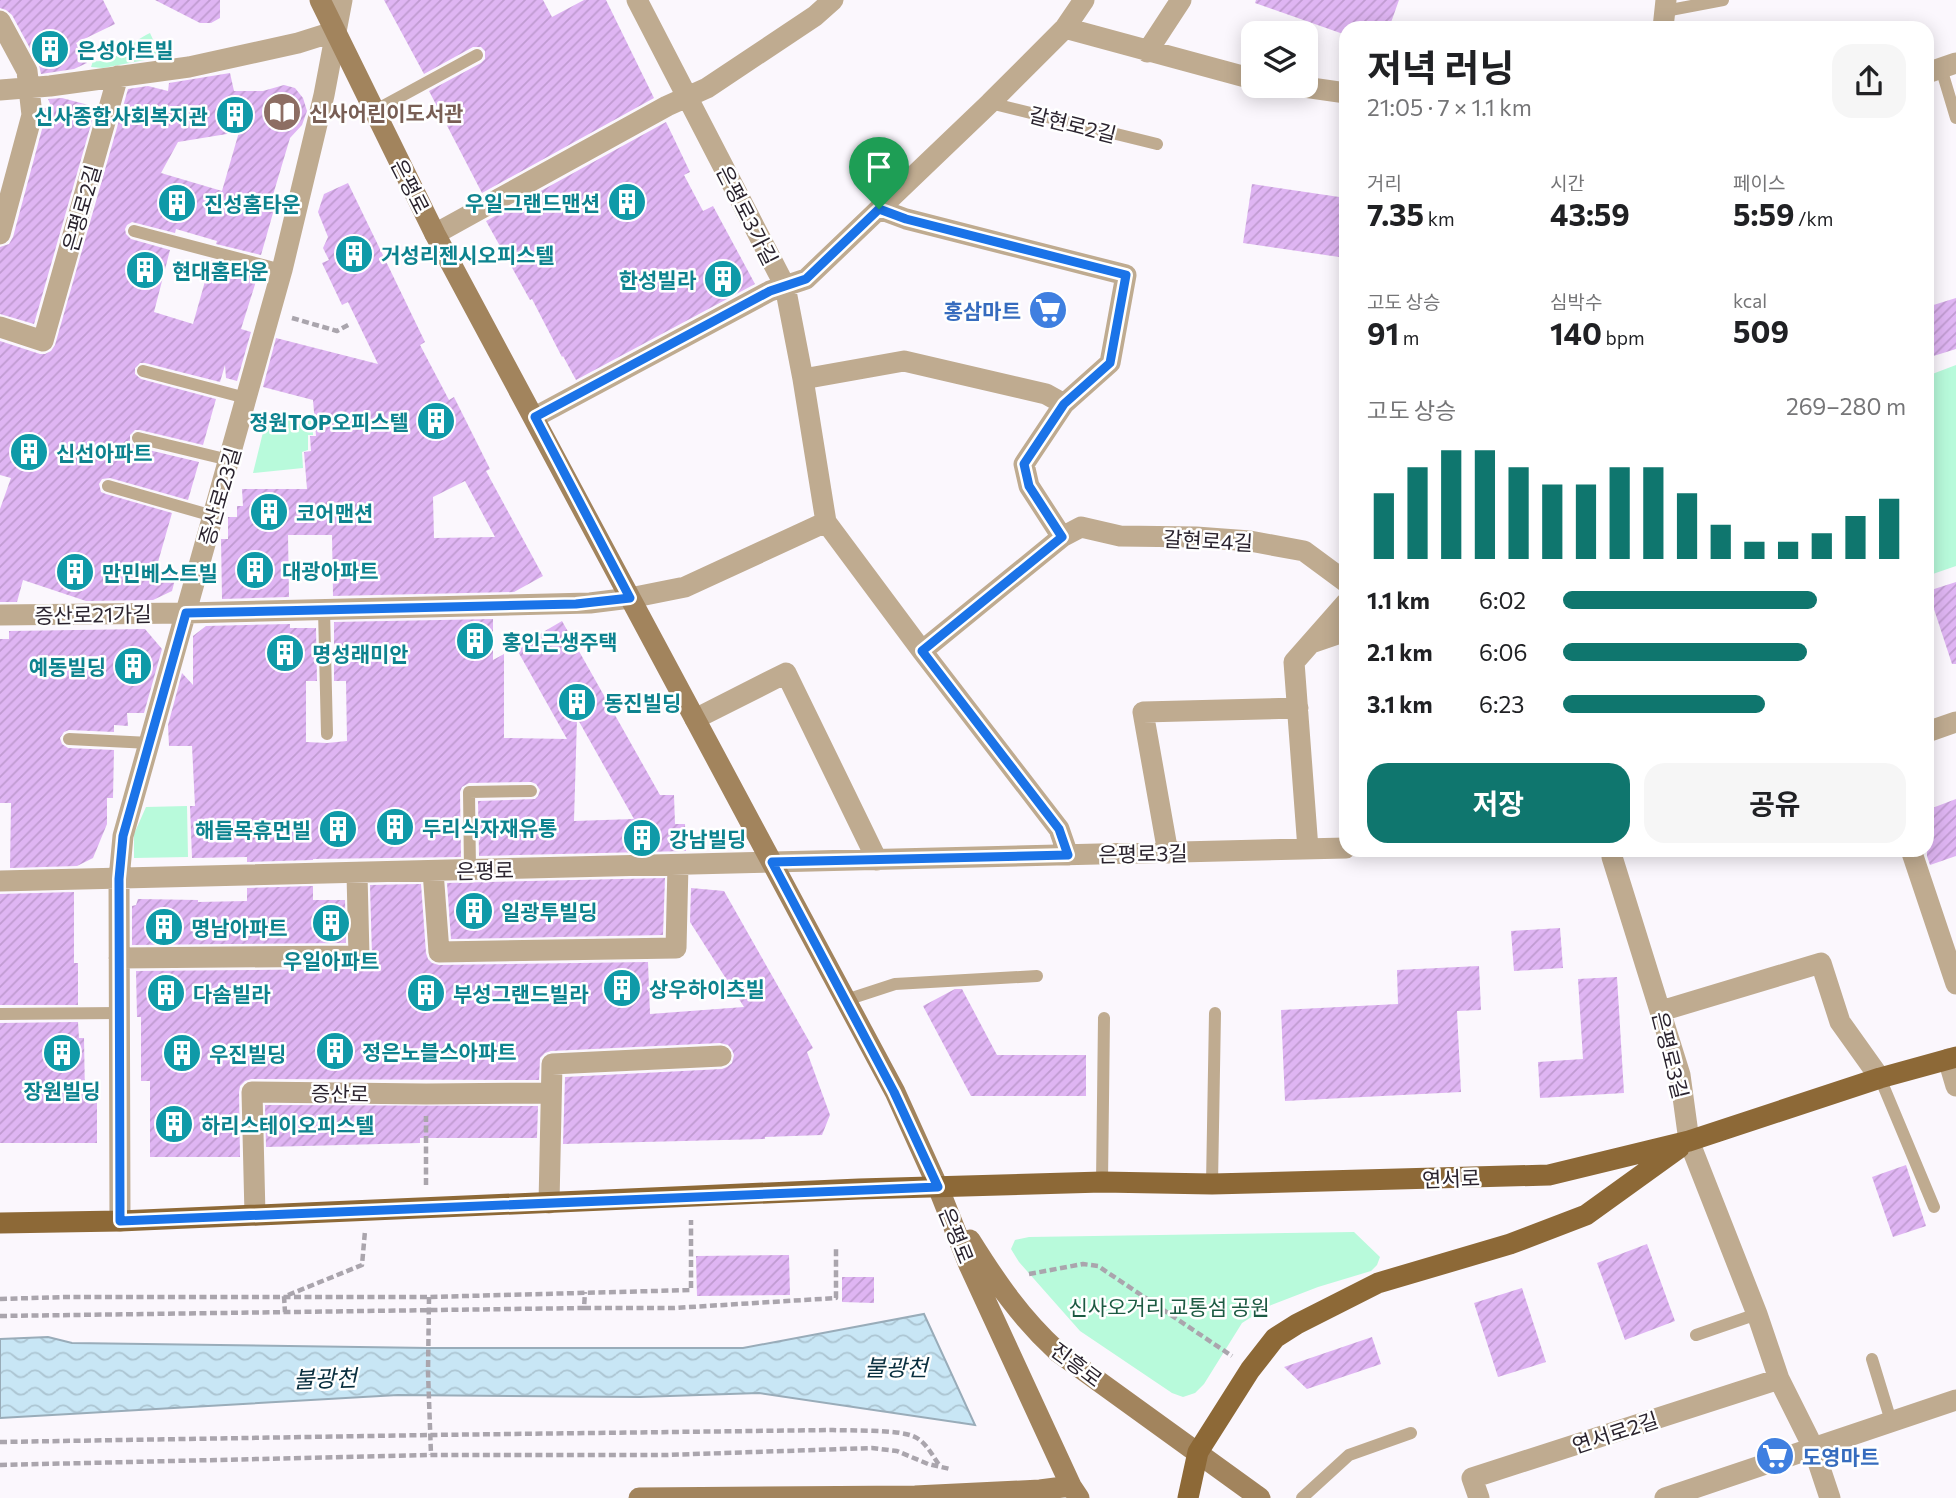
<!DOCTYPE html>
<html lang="ko">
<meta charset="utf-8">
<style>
:root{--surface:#fff;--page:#f6f6f6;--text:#202124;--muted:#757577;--accent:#0f766e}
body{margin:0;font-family:Commissioner,"Noto Sans KR",sans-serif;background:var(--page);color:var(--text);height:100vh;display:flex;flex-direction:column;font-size:26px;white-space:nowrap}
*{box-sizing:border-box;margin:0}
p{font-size:23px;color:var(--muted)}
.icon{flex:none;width:38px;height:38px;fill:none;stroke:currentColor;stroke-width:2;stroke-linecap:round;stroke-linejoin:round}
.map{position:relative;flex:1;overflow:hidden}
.drawer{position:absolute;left:1339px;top:21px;width:595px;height:836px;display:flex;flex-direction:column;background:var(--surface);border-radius:21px;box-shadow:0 4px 18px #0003}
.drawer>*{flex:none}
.tools{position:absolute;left:1241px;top:21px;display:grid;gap:14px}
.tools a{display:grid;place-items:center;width:77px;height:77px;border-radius:14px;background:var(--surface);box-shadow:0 4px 18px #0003;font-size:35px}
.pin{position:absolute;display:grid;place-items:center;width:60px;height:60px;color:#fff;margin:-72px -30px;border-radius:50% 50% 50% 0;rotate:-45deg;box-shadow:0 0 7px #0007}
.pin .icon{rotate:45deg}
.round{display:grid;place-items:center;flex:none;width:74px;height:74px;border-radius:21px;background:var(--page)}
.overview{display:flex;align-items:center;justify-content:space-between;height:119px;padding:0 28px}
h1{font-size:38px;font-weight:700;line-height:52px}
.stats{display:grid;grid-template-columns:repeat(3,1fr);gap:10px;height:119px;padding:7px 28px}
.stats div{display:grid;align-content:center}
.stats b{font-size:30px;font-weight:700}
.stats small{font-size:19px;font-weight:400}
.stats p{font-size:19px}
.chart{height:196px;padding:14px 28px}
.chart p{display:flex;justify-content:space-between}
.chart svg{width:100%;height:126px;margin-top:7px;stroke:var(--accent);stroke-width:6}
.primary-button{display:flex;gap:14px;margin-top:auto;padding:14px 28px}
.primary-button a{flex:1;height:80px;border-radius:21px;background:var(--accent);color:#fff;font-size:28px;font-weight:700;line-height:80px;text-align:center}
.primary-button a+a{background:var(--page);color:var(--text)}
ul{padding:0 28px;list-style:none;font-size:23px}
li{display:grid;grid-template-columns:112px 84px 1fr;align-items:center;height:52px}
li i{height:18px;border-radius:9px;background:var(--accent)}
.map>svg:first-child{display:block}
.park{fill:#b8fadb}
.water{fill:url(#water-waves);stroke:#99acb9;stroke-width:2}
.building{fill:url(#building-hatch);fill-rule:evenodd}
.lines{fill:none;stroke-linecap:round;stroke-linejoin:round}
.path{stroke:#aaa5ad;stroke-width:4.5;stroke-dasharray:7 3.5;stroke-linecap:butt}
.lane{stroke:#bfab90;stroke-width:12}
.street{stroke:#bfab90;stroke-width:21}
.secondary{stroke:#a2845d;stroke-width:21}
.primary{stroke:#8d6937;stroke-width:21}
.route-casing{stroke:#fff;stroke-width:14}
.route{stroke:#1a73e8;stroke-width:9}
.labels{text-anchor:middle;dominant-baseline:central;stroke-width:5;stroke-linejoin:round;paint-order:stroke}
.culture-label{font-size:21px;font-weight:bold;fill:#0d838f;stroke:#fff;text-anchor:start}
.education-label{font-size:21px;font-weight:bold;fill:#785e54;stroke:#fff;text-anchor:start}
.street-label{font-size:21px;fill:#2a232e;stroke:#fff}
.shop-label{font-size:21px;font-weight:bold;fill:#366cbe;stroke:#fff;text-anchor:end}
.park-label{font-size:21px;fill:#1c5a42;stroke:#fff}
.water-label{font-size:23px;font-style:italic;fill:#092f3f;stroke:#fff}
</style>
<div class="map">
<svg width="1956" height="1498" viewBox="0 0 1956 1498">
<defs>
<pattern id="water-waves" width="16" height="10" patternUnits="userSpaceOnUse" patternTransform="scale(1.75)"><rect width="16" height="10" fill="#c8e6f5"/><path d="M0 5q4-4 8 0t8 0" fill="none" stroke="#acc5d2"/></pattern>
<pattern id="building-hatch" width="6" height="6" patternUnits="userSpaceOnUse" patternTransform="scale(1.75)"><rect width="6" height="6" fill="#dfb5f3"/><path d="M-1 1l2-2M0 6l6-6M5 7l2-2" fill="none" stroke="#c09bd1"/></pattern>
</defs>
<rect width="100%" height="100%" fill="#fbf7fd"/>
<!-- park -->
<path class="park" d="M150,33l11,24 -58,11 -12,-1 2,-6c25,3 36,-19 57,-28z
M1956,365v201l-29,10v-200z
M267,416l45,1 1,18h-5v15l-6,2 1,16 -50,5z
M187,806l1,51 -54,1v-24l12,-27z
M1354,1232l26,25 -3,8 -6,6 -53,16 -49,19 -27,17 -38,61 -9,9 -12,4 -11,-4 -92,-62 -61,-69 -8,-13 4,-9 14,-3z"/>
<!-- water -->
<path class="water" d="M924,1314l51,111 -216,-32 -119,4 -242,-2 -398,23v-79l48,-2 24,6 357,5h314z"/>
<!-- building -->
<path class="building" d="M0,0h103l12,24 -39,19 11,20 -13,6 -33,5 -2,-9 -27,-50 -6,-5 -6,-2z
M155,0h65v18l-9,5h-11z
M384,0h159l9,17 32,-17h22l48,98 -172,95 -53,-102 52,-28 4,-4v-8l-4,-4h-8l-49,27z
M1256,0h143l-10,28h-43v7l-91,-32z
M230,73l4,18h29l21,-6 11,3 8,10 4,13 -5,14 -12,13 -20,67 5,1 -14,49 -45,-11 1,-3 -41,-12 -1,4 -43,-11 -5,3 -2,4 1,5 5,5 39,11 -16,62 39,12 18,-64 45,12 -1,5 2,1 -16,51 10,3 -14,49 -11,-3 -1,-13 -5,17 -75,-19h-5l-5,5v6l6,5 75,20 -13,46 -63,-15h-5l-5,5v6l6,6 63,15 -11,38 -78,-22 -8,1 -3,5 2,8 5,2 66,19 -16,56 20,7 -4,15 -19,9 -67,1 -63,-21 -6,22h-17v-93l11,-31 -11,-3v-134l40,13h5l6,-3 4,-6 73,-256 20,-3 20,5 1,-8zM239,132l-17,59 -61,-18 17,-31z
M62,98l34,9 -62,217 -34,-10v-67l9,-3 4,-7 32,-119 -1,-10h8l-4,-9z
M666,122l24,50 -6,3 19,36 10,-5 42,78 -179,96 -13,-24 -1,1 -30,-58 -2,1 -44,-79z
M348,183l77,159 -5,3 29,55 5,-3 36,72 -4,2 57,105 -29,16 -181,4 -1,-61h-44l1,62 -67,2 -1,-60h7v-22h9v-11h6l-1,-17h65l-3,-37 7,-1 -1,-15h6l-3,-36 -50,-13 13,-49 102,26 -30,-62 -6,3 -20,-42 7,-3 -6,-12 5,-11 -10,-25 6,-18zM465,481l30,56 -61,1 -1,-41z
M1252,184l94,14v60l-103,-15z
M1956,298v51l-29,9v-51z
M1956,582v82h-4l-24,-73z
M493,619v41l11,-6v84l63,1 -51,-91 46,-27 98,174h14l1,29h10l1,27 -207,5 -1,-55 57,-2 3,-3 2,-6 -4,-6 -5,-2 -62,1 -7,4 -2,5 1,65 -148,2v1l-66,2v-5l-55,1 -2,-52h5l-3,-60h-23l-1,-21 14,-52 11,12v-49l13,-10 84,-2v4h26l1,53h-11v61l21,1 20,-2 -1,-60h-12v-59zM577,718l57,101 -60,2z
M145,629l17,20 -18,64h-17l1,13 -14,-1v7l-45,-2 -5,2 -4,6 2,6 6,4 46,2 -1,48h-6v26l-14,34 -16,8 -67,2 1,-65h-11v-164h9v-8z
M1956,799v57l-26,9 -3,-9v-46z
M665,878l-2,57 -212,4 -4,-56z
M421,884l5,69 2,6 4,4 7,2 209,-3 2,52 94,-7 -54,-85 1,-34 33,3 89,157 -6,4 23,63 -8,20 -57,2v2l-202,5 2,-67 157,-8 5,-2 5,-4 2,-8 -2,-5 -4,-5 -8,-2 -169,8 -6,2 -5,5 -1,22 -288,-1 -6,2 -5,5 -1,6 1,65h-90v-76h-9v-64h-4l-1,-46 223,-2 6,-1 5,-5 2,-7 -2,-71z
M313,886v14h32l1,43 -214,2v-39l4,-1 2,-6 60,1v2l49,-1v-13z
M74,892v71h4v42h-78v-111z
M1560,928l3,40 -49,3 -3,-40z
M1479,966l2,44 -24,1 4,81 -176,9 -4,-91 117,-6 -1,-34z
M1617,977l7,116 -84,5 -2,-36 45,-3 -5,-80z
M955,989h7l35,66h89v41h-115l-48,-90z
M78,1022l1,16h5l1,58h7l-1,5h6v42h-97v-120z
M265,1105l273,1 -1,32h-117v5l-154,4z
M1906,1165l20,61 -33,11 -21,-60z
M1647,1244l28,77 -50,19 -28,-77z
M789,1255l1,40 -93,1 -1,-40z
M842,1277h32v26l-32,-1z
M1522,1288l24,74 -48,15 -24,-74z
M1372,1337l9,27 -74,25 -23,-22z"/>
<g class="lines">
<!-- path -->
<path class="path" d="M292,318l45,13 13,-7
M426,1185v-69
M1029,1274l54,-10 15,2 134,90
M288,1295l74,-30 3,-34
M284,1296l1,16
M429,1297l-1,75 3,83
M0,1299l66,-2h363l262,-7v-70
M584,1308h90l162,-10v-52
M0,1316l584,-8 1,-16
M0,1442l430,-7 403,-5c20,1 66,-1 82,7 12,6 18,20 25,29
M0,1465l431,-10h235l206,-7 25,3 31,13 22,5"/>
<!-- lane -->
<path class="lane" d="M1665,11l58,-11
M1941,68l15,50
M990,103l167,41
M374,111l103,-56
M134,231l148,39
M143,371l103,27
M138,438l91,22
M108,486l105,30
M324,610l3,124
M69,739l81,4
M470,870l-1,-78 62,-1
M846,1000l49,-16 142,-8
M0,1014l119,-1
M1880,1078l54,129
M1102,1182l2,-164
M1212,1184l3,-171
M1696,1335l61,-21
M1872,1359l19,62
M1302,1498l47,-43 62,-22"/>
<!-- street -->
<path class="street" d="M637,0l148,286 18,93 23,143 96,129 137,178 9,26
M0,21l27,50 5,44 -32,119
M1065,28l188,51
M1663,28l3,-28
M1147,52l34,-52
M1927,73l29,-10
M1297,86l49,7
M0,90l50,-4 139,-19 109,-24 38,-12
M879,209l27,10 220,56 -16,88 -46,41 -40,60 5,22 33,51
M435,234l232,-128 40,-18 108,-72 18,-16
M0,327l43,14 75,-265
M803,379l101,-18 142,33 18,10
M535,417l235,-126 36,-12 184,-176 75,-75 19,-28
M0,615l186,-2 404,-10 40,-5 55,-11 141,-65
M1311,643l35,-12
M922,651l140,-114 19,-10 39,9 76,1 54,4 54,10 42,31
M695,719l91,-46 91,187
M1927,732l29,-10
M1308,849l-14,-187 52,-59
M1614,850l-2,7 68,218 9,66 68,173 22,65 34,68 17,51
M1911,850l45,134
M1168,853l-25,-141 155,-4
M433,871l6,81 237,-4 2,-83
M0,881l1346,-33
M119,958l240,-2 -2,-82
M1661,1011l160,-48 19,59 40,56
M1948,1059l8,27
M549,1203l3,-139 169,-8
M255,1215l-3,-123 174,2 125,-1
M120,1221l-1,-342 4,-43 159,-566 42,-175 18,-95
M1479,1498l-7,-20 307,-99
M1665,1498l291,-98"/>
<!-- secondary -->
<path class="secondary" d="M320,0l115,234 460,858 43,95 31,78 102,221 8,12
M970,1240c27,43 50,77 88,112l202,146
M639,1498l276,-2 125,-6 31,-4"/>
<!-- primary -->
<path class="primary" d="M0,1223l120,-2 739,-32 243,-7 110,2 337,-9 140,-34 191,-63 76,-21
M1188,1498l10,-46 52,-82 25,-32 22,-14 81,-41 132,-39 76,-29 93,-67"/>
</g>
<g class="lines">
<defs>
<path id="route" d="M879,209l27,10 220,56 -16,88 -46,41 -40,60 5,22 33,51 -140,114 137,178 9,26 -296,7 122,230 44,95 -818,34 -1,-342 4,-43 63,-223 390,-9 54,-6 -95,-181 235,-126 36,-12z"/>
</defs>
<!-- route casing -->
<use href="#route" class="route-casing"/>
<!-- route -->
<use href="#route" class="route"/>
</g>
<!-- icons -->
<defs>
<symbol id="building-disc" viewBox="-11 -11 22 22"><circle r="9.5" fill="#0f9aa8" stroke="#fff"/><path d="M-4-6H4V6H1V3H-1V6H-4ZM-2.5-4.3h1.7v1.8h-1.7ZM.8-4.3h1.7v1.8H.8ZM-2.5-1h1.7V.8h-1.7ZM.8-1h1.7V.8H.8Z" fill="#fff"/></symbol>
<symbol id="library-disc" viewBox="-11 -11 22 22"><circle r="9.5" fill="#8d6e63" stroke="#fff"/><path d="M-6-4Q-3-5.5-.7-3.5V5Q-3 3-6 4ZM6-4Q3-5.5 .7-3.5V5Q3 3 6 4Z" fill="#fff"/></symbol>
<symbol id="supermarket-disc" viewBox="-11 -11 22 22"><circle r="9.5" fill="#3f7fe0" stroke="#fff"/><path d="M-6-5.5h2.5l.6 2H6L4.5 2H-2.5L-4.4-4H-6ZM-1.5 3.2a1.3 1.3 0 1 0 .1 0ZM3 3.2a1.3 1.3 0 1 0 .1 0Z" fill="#fff"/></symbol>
</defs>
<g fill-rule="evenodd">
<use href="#building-disc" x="28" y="27" width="44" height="44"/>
<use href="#library-disc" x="260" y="90" width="44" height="44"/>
<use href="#building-disc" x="213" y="93" width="44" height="44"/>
<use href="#building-disc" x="605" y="180" width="44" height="44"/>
<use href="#building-disc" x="155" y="181" width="44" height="44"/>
<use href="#building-disc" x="332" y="232" width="44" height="44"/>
<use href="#building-disc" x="123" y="248" width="44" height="44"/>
<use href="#building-disc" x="701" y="257" width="44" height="44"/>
<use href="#supermarket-disc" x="1026" y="288" width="44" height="44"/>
<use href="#building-disc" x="414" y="399" width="44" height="44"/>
<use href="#building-disc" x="7" y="430" width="44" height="44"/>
<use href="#building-disc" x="247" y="490" width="44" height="44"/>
<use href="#building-disc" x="233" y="548" width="44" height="44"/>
<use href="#building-disc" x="53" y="550" width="44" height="44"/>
<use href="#building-disc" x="453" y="619" width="44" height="44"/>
<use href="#building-disc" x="263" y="631" width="44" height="44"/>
<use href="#building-disc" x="111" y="644" width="44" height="44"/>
<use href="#building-disc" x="555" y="680" width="44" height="44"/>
<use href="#building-disc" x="373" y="805" width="44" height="44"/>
<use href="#building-disc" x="316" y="807" width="44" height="44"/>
<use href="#building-disc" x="620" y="816" width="44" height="44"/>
<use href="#building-disc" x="452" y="889" width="44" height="44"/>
<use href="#building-disc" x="309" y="901" width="44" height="44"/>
<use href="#building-disc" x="142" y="905" width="44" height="44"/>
<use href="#building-disc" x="600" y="966" width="44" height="44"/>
<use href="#building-disc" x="144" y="971" width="44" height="44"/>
<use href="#building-disc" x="404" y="971" width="44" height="44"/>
<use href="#building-disc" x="313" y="1029" width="44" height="44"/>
<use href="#building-disc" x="40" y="1031" width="44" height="44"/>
<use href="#building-disc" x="160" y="1031" width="44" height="44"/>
<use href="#building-disc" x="152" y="1102" width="44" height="44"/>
<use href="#supermarket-disc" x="1753" y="1434" width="44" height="44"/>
</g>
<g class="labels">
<!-- culture labels -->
<g class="culture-label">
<text x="77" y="49">은성아트빌</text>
<text x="208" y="115" text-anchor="end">신사종합사회복지관</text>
<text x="600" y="202" text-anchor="end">우일그랜드맨션</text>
<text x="204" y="203">진성홈타운</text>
<text x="381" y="254">거성리젠시오피스텔</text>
<text x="172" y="270">현대홈타운</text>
<text x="696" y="279" text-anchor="end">한성빌라</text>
<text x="409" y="421" text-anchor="end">정원TOP오피스텔</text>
<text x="56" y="452">신선아파트</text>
<text x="296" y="512">코어맨션</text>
<text x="282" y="570">대광아파트</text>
<text x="102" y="572">만민베스트빌</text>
<text x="502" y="641">홍인근생주택</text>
<text x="312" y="653">명성래미안</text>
<text x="106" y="666" text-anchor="end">예동빌딩</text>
<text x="604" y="702">동진빌딩</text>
<text x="422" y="827">두리식자재유통</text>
<text x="311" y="829" text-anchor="end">해들목휴먼빌</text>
<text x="669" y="838">강남빌딩</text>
<text x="501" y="911">일광투빌딩</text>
<text x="191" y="927">명남아파트</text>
<text x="331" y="960" text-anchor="middle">우일아파트</text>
<text x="649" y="988">상우하이츠빌</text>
<text x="193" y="993">다솜빌라</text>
<text x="453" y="993">부성그랜드빌라</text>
<text x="362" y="1051">정은노블스아파트</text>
<text x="209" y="1053">우진빌딩</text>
<text x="62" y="1090" text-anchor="middle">장원빌딩</text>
<text x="201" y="1124">하리스테이오피스텔</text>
</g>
<!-- education labels -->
<g class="education-label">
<text x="309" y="112">신사어린이도서관</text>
</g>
<!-- street labels -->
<g class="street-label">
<text transform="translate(1073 124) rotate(14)">갈현로2길</text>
<text transform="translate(411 186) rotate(63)">은평로</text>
<text transform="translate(81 208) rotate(-74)">은평로2길</text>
<text transform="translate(748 215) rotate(63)">은평로3가길</text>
<text transform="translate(219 496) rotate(-74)">증산로23길</text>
<text transform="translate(1208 540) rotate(3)">갈현로4길</text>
<text transform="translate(93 614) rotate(-1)">증산로21가길</text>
<text transform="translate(1143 853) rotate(-1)">은평로3길</text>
<text transform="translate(485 870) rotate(-1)">은평로</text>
<text transform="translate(1671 1055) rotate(76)">은평로3길</text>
<text transform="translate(340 1093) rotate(1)">증산로</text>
<text transform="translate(1451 1178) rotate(-2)">연서로</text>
<text transform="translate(957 1235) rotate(68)">은평로</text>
<text transform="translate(1077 1364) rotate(37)">진흥로</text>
<text transform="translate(1615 1432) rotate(-18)">연서로2길</text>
</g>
<!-- shop labels -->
<g class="shop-label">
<text x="1021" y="310">홍삼마트</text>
<text x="1802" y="1456" text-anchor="start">도영마트</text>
</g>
<!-- park labels -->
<g class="park-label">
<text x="1169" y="1306">신사오거리 교통섬 공원</text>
</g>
<!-- water labels -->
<g class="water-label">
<text x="896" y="1367">불광천</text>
<text transform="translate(325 1378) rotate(-2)">불광천</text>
</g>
</g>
</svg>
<div class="tools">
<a><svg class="icon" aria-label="layers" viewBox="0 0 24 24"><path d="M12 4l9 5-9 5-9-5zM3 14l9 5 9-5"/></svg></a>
</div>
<div class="pin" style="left:879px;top:209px;background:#1e9e55"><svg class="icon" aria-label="arrive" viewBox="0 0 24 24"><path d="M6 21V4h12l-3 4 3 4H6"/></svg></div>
<section class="drawer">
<div class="overview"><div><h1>저녁 러닝</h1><p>21:05 · 7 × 1.1 km</p></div><a class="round"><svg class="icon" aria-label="share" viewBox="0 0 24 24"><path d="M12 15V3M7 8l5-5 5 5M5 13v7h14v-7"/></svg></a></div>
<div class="stats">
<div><p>거리</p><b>7.35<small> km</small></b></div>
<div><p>시간</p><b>43:59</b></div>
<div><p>페이스</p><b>5:59<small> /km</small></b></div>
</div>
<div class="stats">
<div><p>고도 상승</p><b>91<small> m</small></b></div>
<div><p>심박수</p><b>140<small> bpm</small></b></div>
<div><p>kcal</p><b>509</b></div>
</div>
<div class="chart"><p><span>고도 상승</span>269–280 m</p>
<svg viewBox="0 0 160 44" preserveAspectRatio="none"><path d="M5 44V21M15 44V12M25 44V6M35 44V6M45 44V12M55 44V18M65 44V18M75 44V12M85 44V12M95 44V21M105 44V32M115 44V38M125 44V38M135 44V35M145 44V29M155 44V23"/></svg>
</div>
<ul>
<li><b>1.1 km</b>6:02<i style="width:74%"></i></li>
<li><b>2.1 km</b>6:06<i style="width:71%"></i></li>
<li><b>3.1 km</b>6:23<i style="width:59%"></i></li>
</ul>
<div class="primary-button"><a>저장</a><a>공유</a></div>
</section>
</div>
